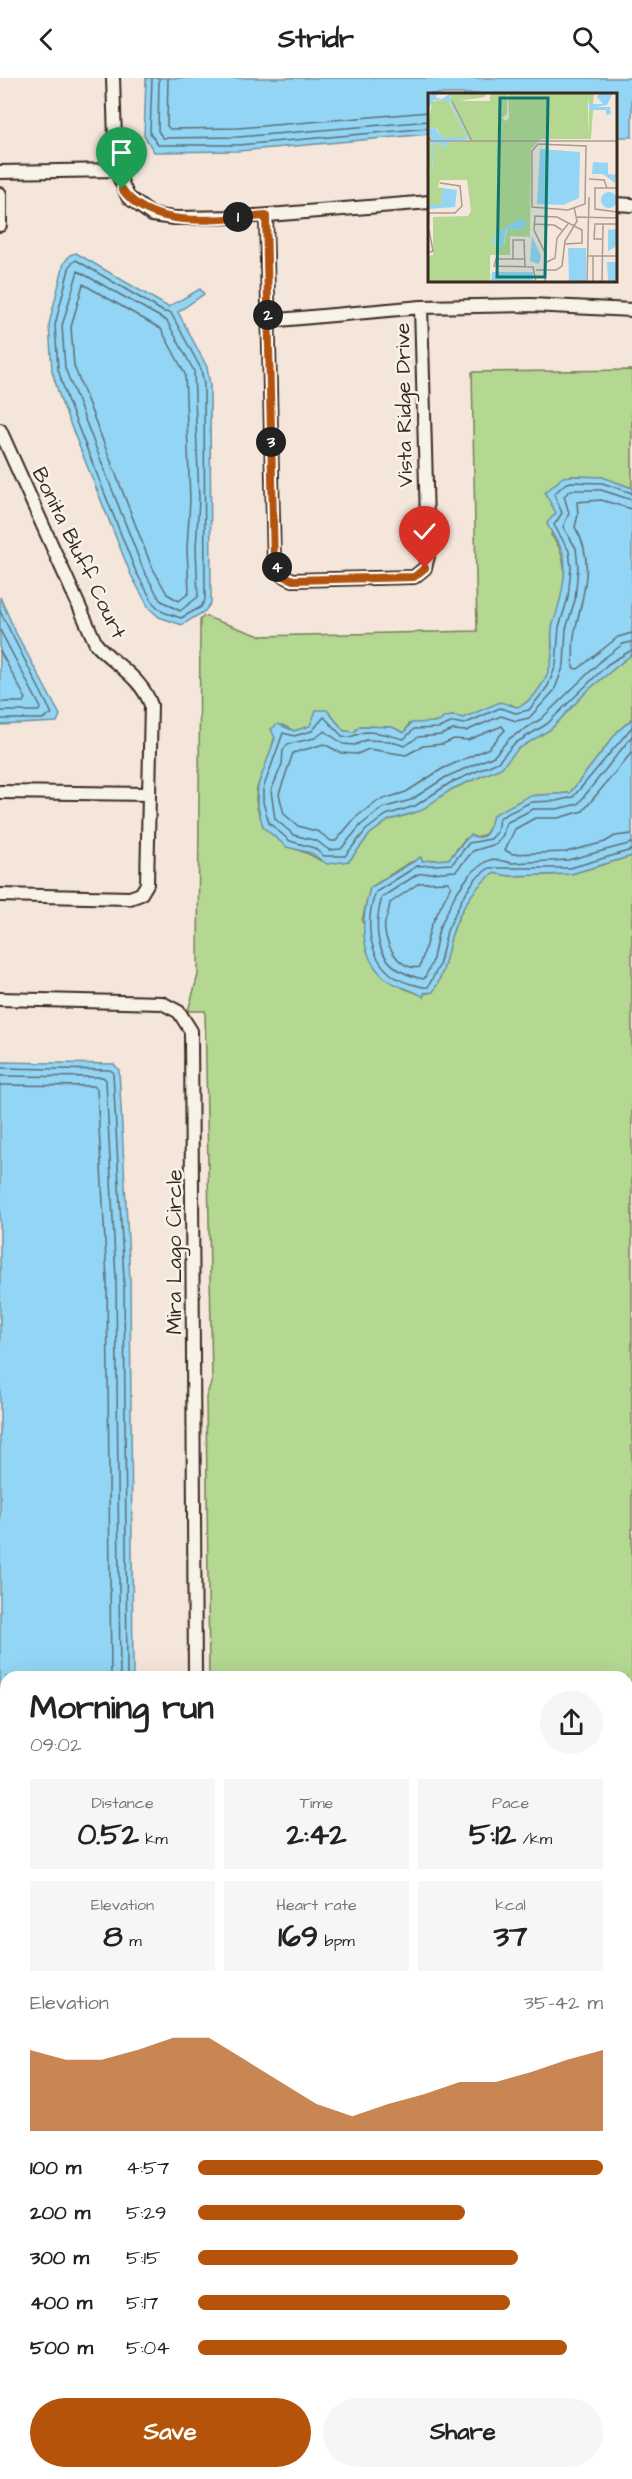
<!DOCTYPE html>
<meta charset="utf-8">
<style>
:root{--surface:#fff;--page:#f6f6f6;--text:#222;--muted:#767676;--accent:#b45309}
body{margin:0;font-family:"Architects Daughter",sans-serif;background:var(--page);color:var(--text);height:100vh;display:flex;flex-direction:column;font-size:22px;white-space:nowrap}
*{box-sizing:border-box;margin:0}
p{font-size:20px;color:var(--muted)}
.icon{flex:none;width:33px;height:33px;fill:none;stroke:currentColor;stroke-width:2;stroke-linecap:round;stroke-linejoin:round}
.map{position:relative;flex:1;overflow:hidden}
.details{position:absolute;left:0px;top:1593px;width:633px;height:808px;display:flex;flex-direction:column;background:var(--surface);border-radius:18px 18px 0 0;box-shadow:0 6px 24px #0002}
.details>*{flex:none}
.pin{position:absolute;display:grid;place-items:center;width:51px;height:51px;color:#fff;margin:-62px -26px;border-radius:50% 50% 50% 0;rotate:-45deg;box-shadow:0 0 6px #0007}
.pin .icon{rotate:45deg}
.km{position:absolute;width:30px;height:30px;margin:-15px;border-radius:50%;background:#222;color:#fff;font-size:16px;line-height:30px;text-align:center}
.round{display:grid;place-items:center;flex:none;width:63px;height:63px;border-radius:32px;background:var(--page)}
.head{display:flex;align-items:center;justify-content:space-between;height:102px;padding:0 30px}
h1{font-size:33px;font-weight:700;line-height:45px}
.metrics{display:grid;grid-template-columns:repeat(3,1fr);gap:9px;height:102px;padding:6px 30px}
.metrics div{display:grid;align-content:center;border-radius:0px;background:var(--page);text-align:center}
.metrics b{font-size:30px;font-weight:700}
.metrics small{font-size:16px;font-weight:400}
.metrics p{font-size:16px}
.chart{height:168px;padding:12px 30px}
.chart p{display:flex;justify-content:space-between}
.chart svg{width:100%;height:108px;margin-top:6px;fill:var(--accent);opacity:.7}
.action{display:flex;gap:12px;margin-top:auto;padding:12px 30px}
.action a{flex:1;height:69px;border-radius:36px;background:var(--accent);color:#fff;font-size:24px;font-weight:700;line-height:69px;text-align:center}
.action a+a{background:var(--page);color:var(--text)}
ul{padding:0 30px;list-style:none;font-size:20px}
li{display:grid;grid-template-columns:96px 72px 1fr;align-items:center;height:45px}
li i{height:15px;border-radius:8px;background:var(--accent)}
header{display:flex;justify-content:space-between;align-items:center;height:78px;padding:0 30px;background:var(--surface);font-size:27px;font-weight:700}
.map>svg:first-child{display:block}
.green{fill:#b4d792;stroke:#788058;stroke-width:1.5}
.water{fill:#92d5f4;stroke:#6f919e;stroke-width:1.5}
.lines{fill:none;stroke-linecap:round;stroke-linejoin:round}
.shore{stroke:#5e6e74;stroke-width:1.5}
.minor-casing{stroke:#3b2a1e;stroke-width:16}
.minor{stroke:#f7f3e8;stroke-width:12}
.route-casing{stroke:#fff;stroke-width:12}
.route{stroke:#b45309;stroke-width:8}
.labels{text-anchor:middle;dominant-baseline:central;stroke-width:5;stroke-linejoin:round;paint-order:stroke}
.street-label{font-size:21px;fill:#3b2a1e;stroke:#f7f3e8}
.inset-road{fill:none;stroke:#ab9b90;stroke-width:1.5}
.view{fill:#0f766e;fill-opacity:0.15;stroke:#0f766e;stroke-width:3}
.inset-edge{fill:none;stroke:#3b2a1e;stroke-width:3}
</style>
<header><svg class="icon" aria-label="back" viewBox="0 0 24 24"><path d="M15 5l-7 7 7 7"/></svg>Stridr<svg class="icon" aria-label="search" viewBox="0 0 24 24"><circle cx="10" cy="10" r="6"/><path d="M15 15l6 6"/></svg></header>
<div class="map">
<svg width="632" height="2401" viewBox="0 0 632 2401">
<rect width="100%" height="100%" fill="#f5e6dc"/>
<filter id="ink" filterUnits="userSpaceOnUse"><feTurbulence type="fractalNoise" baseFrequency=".0167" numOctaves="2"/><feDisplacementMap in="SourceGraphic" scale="12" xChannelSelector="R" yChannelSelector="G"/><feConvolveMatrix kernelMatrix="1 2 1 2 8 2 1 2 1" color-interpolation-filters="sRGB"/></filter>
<g filter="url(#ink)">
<!-- green -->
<path class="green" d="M632,292v118l-30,-11 -30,-1 -21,59c18,20 15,50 8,75 -2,6 -6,12 -7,18 -1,9 0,19 0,28 -1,19 -17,46 -35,52l-6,-4 -48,14 -9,-2 -9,1 -6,5 -30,2 -5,9 -12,-6 -32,-1 -6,6 -10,-1 -12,-15 -17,2 -4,8 -17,5 -12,-6c-10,13 -9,20 -13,34 -3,9 -10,20 -12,30 -4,21 7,40 23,52 13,10 26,9 41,20h28l21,-27 19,-14 25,-7 38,-24 49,-21 16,-19 34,-20 37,-39 44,-36v65l-14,12 -48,62 -41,3 -35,19c-8,22 -5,20 -29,24l-16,20 -28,2v-3l-14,6 -37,24 -8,33 41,67 21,8v-3h5c17,-16 16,-38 23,-59 8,-24 22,-47 41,-61l17,3 61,-2 61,-18v1038h-5v-217h-418l-3,-280 6,-17 -7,-369h-17l10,-36 2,-355 4,-4 56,20 217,-5 -5,-259z
M632,1852v549h-93l1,-5h87v-543z
M0,1853h6v543h510v5h-516z"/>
<!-- water -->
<path class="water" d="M146,0h486v59h-16v-43h-186l-1,40 -190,17 -85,1 -10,-17z
M76,175l92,54 32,-18 4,5 -26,18 29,55 3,18 1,218 -6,8 -23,14 -23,-8 -10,-9 -18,-33 -70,-174 -9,-30 -3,-47 15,-61 6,-8z
M572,398l30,1 30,11v166l-44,36 -37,39 -33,20 -17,19 -49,21 -32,22 -31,9 -19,14 -21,27 -22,3 -16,-11 -24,-6 -24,-20 -6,-24 1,-17 17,-48 -4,-9 7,-5 16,7 16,-5 6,-16h11l17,21 10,1 6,-6 32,1 12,6 7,-10 28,-1 6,-5 9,-1 9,2 37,-16 17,5c18,-5 33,-32 35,-51 1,-10 -2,-22 1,-32 7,-21 14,-46 11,-68 -2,-12 -13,-21 -17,-33l9,-10 -11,-20 18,-16z
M0,519l16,36 44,82 -3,7 -57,3z
M632,641v137l-61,18 -61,2 -17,-3c-19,14 -34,38 -41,61 -6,20 -7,40 -19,58l-9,1v4c-11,-8 -26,-9 -38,-18 -28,-23 -25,-60 -16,-91l51,-31 1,4 27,-2 21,-24c17,8 20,-7 23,-20l36,-19 41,-3 48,-62z
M0,984l114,2 5,6 11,209 3,398h-127v115h-6z"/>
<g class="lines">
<!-- shore -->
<path class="shore" d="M152,0l-2,55 8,12h81l191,-17
M159,0l-1,53 5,7 75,-1 192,-16
M168,0l-1,48 3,3 68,-1 192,-16
M76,182l88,52 7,1 30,56 3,16 1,215 -4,7 -20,11 -18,-6 -9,-8 -18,-32 -69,-173 -9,-30 -3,-44 15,-60z
M78,193l89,50 27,50 5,129 -3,48 2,49 -18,14 -20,-11 -17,-31 -78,-201 -3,-42z
M83,206l78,45 24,45 5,126 -3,48 2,45 -10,8 -12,-7 -16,-29 -77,-199 -3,-39z
M632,415l-30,-10 -31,-1 -6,2 -11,10 8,19 -8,12 15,26 2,16 -3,31 -9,29 -3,38 -8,21 -19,24 -13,3 -16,-5 -36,16 -11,-2 -14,6 -25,1 -10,10c-13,-3 -23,-7 -38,-7 -9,1 -11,6 -23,5l-19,-20 -12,14 -18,5 -11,-3 -20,56v13l6,21 21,18 24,7 10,8h21l21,-26 20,-15 29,-9 35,-23 48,-21 16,-18 33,-20 61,-60 24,-14
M632,422l-31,-10h-30l-7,6 5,17 -6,14 13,21 2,19 -3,33 -9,29 -2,36 -10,26 -25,27 -13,3 -15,-5 -35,15 -13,-1 -12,5 -23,2 -13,9 -16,-5 -23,-1 -11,5 -12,-1 -18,-13 -10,7 -27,6 -5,6 -1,14 -11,27 4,28 19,16 23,6 12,9 12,-1 20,-24 21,-17 29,-8 35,-23 48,-21 16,-18 31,-19 62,-60 20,-15 9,-2
M632,431l-31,-9 -24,2 1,13 -3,12c21,34 8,68 0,104 -3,11 -1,26 -2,37l5,1 40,-32 14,-4
M0,533l52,103 -10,5h-42
M0,552l41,78 -3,3h-38
M0,573l26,48 -3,3h-23
M502,648l3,4 -16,18 -47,21 -36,23 -29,9 -22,17 -19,23h-5l-12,-9 -21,-6 -14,-12 -5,-20 14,-41 31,-9 17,9 16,1 12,-5 37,6 17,-9 20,-2 11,-5 14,1z
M632,649l-59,70 -17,4 -25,1 -32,16 -2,14 -6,7 -22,4 -17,21 -35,2 -41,26c-14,34 -6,81 35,92 6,1 11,4 17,3l11,-21 8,-35 15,-32 13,-20 14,-11h81l62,-18
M632,658l-54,68 -21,5h-24l-27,14 -3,12 -7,9 -23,7 -17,20 -38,3 -36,23c-11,39 -4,74 42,82l8,-16 7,-34 16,-34 15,-21 15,-12 8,-3 19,4 56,-3 64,-17
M632,674l-49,59 -25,7h-23l-20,11 -10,21 7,4 54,-2 39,-10 10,-6 17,-2
M448,804l3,4 -20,40 -11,41c-21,5 -38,-26 -35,-45 2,-6 4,-12 5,-19l29,-20z
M0,990l110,2 3,2 11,207 3,398
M0,998l103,1 3,3 10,199 4,398
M0,1007l94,1 3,3 10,191 4,397"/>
<defs>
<path id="minor" d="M113,0l3,92 12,27 24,18 22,3 69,-1 187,-15
M0,94l116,-2
M0,116v31
M616,126l16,1
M266,138l8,348 8,11 11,5 121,-3 11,-9 3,-12 -7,-249
M268,243l153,-14 110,-2 101,5
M0,352l96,214c20,22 45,33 55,61l-4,179 -6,10 -11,4 -130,-3
M0,714l149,2
M0,921l162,4 17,9 12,19 4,646
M0,1779h6
M627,1821h5
M0,1829h6"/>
</defs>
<!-- minor casing -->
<use href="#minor" class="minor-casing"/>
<!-- minor -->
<use href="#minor" class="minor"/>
</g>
</g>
<g class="lines" filter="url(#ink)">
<defs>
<path id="route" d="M122,111c30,43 97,29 144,27l8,348 8,11 11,5 121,-3 11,-9"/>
</defs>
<!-- route casing -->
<use href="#route" class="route-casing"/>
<!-- route -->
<use href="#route" class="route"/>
</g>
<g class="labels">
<!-- street labels -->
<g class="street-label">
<text transform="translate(404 327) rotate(-91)">Vista Ridge Drive</text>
<text transform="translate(79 475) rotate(64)">Bonita Bluff Court</text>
<text transform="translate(174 1174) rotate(-90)">Mira Lago Circle</text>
</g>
</g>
<!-- overview -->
<g transform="translate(428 15)">
<rect width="189" height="189" fill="#f5e6dc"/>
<path d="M23,0h35l-1,4 -26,4h31v-8h17v21l-5,4 4,3 3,-3 -1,-25h86l-1,12 -4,-1 -1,-7v40l1,-27h4l-2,29h-50l-10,10 -1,88 -20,-1v19h-20v27h-62v-26l5,-1v-38l35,-1 3,-5 -4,-31h-27l-2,7 5,1 -2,17h-13v-35l3,-2h-3v-32h5l-2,2 2,35v-29l6,-1 5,5 4,-5 21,-3 -19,-41zM92,126l4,1 1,9 -18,1 -3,14 -11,-1 2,-9zM20,7l19,37 -1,1h-19l-7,-2 -3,-8 -9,1 4,-28z" fill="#b4d792" fill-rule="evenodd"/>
<path d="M0,0h9l-1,5 6,1 9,-6 -1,6 19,40 -21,4 -4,5 -5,-5 -6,1v29l-2,-35 2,-2 -3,1 -2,-8 8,-1 4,8 7,2 20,-1 -18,-36 -16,-1 -5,10zM172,0h13l-6,12 -11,2h14l1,7 -5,1v-5h-17v-6h14l-6,-7zM112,56l40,3 -1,46 -16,7 -26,-1zM165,69l15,1v11l8,1 -1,8 -12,-9h-11zM15,95l14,2 -2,17 -27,2 1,-5 12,1zM173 107a8 8 0 1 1 16 0a8 8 0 1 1-16 0ZM92,126l6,2 -1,8 -19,1 -3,17 -10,-4 2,-9zM189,136v17l-9,5v-21zM104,143l9,20 -2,8 -9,-3zM140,155h18v34h-17zM189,169v20l-9,-1 -1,-19zM64,179h41v10h-42z" fill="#92d5f4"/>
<path class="inset-road" d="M24,8l20,40M0,43l3,5h186M110,51l48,2 -1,58 -17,6 -36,-3v-56zM161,86l15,1 3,8M189,95h-22v21l22,3M149,124l40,1M106,131l20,1 8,5M0,136l1,-16h26l7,-7 -2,-20 -20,-3M174,146h-8l1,-15h22M0,160l5,-2 -4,-21M160,163h29M97,166h-29l-2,7 39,1 3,15M85,167v-20h11l1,27M117,170l10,-5 2,-20 11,-14M108,177h20l6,-4 3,-25 12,-20 -3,-14M117,189l1,-27 -12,-25 1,-14 22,1 25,13v13l-18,1M159,189l2,-85M165,189v-26M174,189l1,-58"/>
<path class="view" d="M72,5h48l-3,179h-48z"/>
<rect width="189" height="189" class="inset-edge"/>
</g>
</svg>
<div class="pin" style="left:122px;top:111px;background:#1e9e55"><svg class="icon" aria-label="arrive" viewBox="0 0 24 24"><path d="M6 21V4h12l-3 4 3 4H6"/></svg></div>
<div class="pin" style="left:425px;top:490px;background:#d93025"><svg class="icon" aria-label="check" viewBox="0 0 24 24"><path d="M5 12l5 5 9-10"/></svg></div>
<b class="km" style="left:238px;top:139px">1</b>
<b class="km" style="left:268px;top:237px">2</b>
<b class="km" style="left:271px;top:364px">3</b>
<b class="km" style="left:277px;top:489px">4</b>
<section class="details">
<div class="head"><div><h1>Morning run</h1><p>09:02</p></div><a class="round"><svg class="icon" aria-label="share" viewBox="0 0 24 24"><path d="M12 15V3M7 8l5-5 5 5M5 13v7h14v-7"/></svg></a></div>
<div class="metrics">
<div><p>Distance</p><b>0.52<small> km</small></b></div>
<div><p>Time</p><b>2:42</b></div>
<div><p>Pace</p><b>5:12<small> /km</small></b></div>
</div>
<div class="metrics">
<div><p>Elevation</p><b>8<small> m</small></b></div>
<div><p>Heart rate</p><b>169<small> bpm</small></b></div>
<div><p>kcal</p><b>37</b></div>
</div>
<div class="chart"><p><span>Elevation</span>35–42 m</p>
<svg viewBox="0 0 160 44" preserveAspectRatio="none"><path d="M0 44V11L10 15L20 15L30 11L40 6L50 6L60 15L70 24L80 33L90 38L100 33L110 29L120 24L130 24L140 20L150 15L160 11V44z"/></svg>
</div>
<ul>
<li><b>100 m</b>4:57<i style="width:100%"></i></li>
<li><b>200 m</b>5:29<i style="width:66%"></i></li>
<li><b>300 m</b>5:15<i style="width:79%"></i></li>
<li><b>400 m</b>5:17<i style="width:77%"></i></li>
<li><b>500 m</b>5:04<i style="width:91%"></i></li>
</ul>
<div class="action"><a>Save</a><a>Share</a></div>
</section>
</div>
